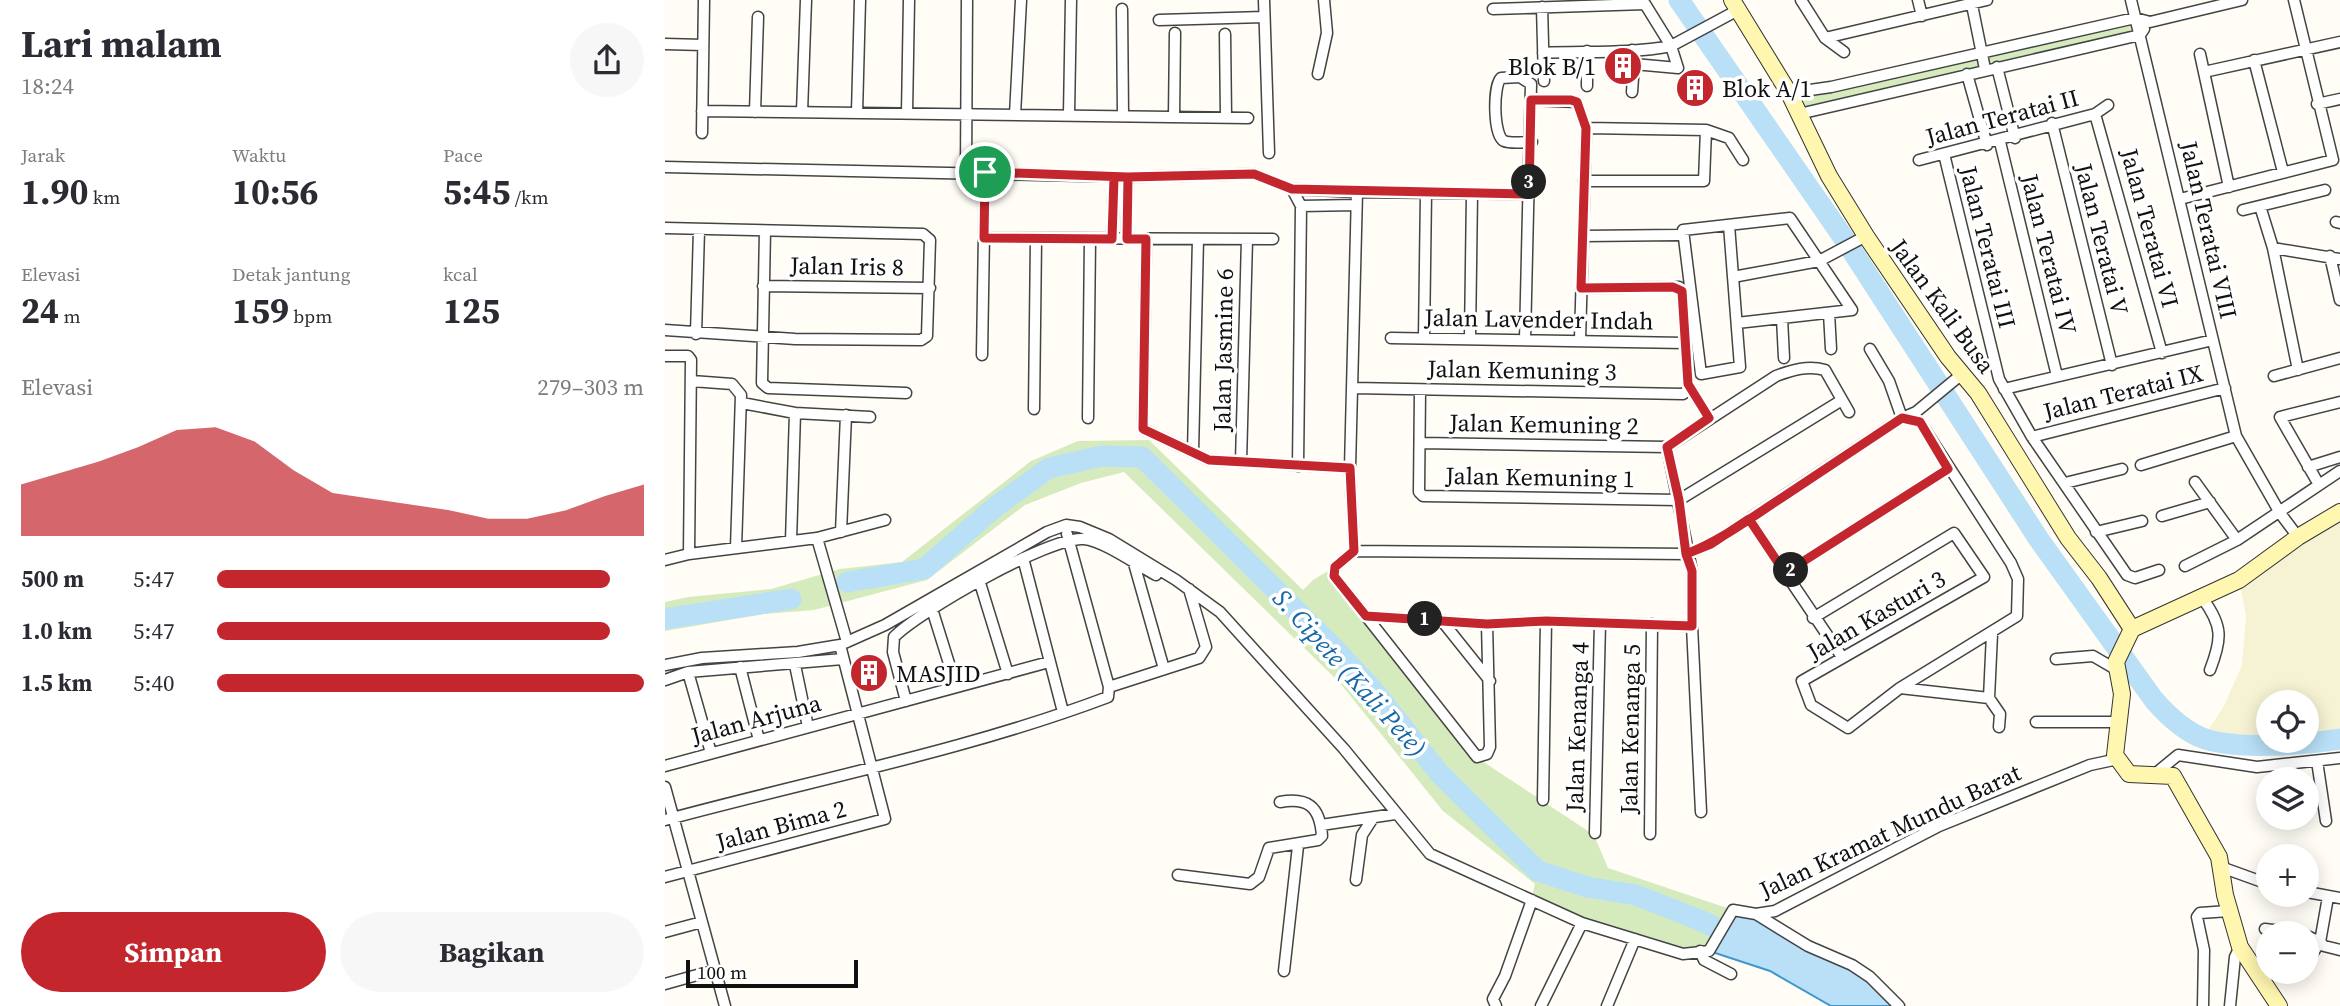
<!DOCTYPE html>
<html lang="id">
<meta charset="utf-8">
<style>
:root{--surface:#fff;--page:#f7f7f7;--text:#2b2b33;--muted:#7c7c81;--accent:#c4262e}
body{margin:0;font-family:"Source Serif 4",serif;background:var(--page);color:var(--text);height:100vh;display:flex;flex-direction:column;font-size:26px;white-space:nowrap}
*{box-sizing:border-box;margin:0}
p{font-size:23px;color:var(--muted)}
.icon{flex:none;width:38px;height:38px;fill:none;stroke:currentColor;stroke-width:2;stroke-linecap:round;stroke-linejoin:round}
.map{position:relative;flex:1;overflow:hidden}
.details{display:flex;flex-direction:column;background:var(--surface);width:665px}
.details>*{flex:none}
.buttons{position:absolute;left:1591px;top:690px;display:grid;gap:14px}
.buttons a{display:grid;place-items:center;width:63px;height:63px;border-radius:50%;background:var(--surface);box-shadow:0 4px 18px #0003;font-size:35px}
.scale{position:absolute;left:21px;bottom:18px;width:172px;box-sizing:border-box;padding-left:7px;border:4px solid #111;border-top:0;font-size:19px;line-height:24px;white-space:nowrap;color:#111;-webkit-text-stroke:5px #fff;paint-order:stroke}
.pin{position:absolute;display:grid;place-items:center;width:60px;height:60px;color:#fff;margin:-30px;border:4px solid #fff;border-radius:50%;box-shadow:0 2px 7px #0007}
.km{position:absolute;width:35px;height:35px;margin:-18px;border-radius:50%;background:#222;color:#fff;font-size:19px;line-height:35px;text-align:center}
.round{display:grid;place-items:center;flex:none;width:74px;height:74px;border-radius:37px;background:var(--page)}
.summary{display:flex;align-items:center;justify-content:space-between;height:119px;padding:0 21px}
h1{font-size:38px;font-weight:700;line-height:52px}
.stats{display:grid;grid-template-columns:repeat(3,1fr);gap:10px;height:119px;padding:7px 21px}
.stats div{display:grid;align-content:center}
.stats b{font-size:35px;font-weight:700}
.stats small{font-size:19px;font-weight:400}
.stats p{font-size:19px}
.chart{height:196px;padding:14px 21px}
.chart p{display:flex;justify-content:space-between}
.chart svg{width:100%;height:126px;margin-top:7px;fill:var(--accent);opacity:.7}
.cta{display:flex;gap:14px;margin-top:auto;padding:14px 21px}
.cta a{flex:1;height:80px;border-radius:42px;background:var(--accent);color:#fff;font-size:28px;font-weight:700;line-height:80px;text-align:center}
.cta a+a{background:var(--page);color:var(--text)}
ul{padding:0 21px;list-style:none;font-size:23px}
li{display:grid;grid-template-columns:112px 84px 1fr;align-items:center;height:52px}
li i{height:18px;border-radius:9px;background:var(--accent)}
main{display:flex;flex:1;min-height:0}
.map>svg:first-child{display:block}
.farmland{fill:#f6f3d4;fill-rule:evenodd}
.green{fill:#d5ebbd}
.water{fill:#b9e0f7;stroke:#3f96cf;stroke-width:2}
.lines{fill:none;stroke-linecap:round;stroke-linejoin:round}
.river{stroke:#b9e0f7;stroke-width:21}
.street-casing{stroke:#444;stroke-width:13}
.secondary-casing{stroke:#333;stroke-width:18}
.street{stroke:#fff;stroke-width:10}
.secondary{stroke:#fff6b0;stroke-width:16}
.route-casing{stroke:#fff;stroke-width:14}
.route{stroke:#c4262e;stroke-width:9}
.labels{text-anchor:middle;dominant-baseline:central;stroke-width:7;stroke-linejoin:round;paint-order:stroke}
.poi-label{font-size:24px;fill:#111;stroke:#fff;text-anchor:start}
.street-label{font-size:24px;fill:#111;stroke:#fff}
.water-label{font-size:26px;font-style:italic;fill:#1768a6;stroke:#fff}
</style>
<main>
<section class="details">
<div class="summary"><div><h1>Lari malam</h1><p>18:24</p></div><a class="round"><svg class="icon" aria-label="share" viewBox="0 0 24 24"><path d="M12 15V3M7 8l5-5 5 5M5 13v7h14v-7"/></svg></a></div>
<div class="stats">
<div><p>Jarak</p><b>1.90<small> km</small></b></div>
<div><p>Waktu</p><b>10:56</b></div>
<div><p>Pace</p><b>5:45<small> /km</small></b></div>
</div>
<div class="stats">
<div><p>Elevasi</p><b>24<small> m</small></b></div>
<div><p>Detak jantung</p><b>159<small> bpm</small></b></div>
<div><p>kcal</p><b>125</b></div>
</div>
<div class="chart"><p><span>Elevasi</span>279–303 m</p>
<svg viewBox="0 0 160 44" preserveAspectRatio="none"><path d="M0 44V26L10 22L20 18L30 13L40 7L50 6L60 11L70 21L80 29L90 31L100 33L110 35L120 38L130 38L140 35L150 30L160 26V44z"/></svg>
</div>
<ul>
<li><b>500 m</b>5:47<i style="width:92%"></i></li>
<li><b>1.0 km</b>5:47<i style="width:92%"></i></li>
<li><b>1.5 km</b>5:40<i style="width:100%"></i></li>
</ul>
<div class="cta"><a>Simpan</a><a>Bagikan</a></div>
</section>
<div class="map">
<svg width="1675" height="1006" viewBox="0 0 1675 1006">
<rect width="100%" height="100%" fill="#fffdf5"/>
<!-- farmland -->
<path class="farmland" d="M1675,512v227l-110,5 -27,-6 21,-32 18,-41 4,-50 -7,-35zM1603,702h39v38h-39z"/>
<!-- green -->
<path class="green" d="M1470,18l5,17 -341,79 -10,-21z
M484,440l154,150 10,-10 22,-13 -1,9 142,181 118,78 14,33 125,42 -24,41 -16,2 -163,-49 5,-20 -92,-73 -103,-128 -216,-211 -43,11 -56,22 -98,75 -113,30 -50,4 -99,17v-29l23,-5 83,-8 69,-20 62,-7 129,-101 47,-20z"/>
<!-- water -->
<path class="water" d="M1068,910c58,11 122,58 166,96h-68l-61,-35 -61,-20z"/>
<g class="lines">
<!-- river -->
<path class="river" d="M1014,0l166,240 193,298 116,162c14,16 31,32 51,39 36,11 98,6 135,0
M182,582l77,-13 71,-62 54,-39 53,-12 40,1 190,189 42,45 66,83 98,97 49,16 49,8 71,28 31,19
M0,619l126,-20"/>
<defs>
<path id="street" d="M599,0l5,153
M1136,0l24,38 19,14
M1253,0l4,16
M1306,0l14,69
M1466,0l105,436 44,77 18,24
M877,7l2,74
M457,9l1,107
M828,9l152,-5 26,42 67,-36
M494,20l105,-3
M560,34l1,83
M1160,38l162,-38
M0,44l38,1
M922,51v35
M878,53c42,-2 87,1 128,-7l7,22 -44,-4 -2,-14
M1535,54l29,133
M1589,60l29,112
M1332,67l18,71
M1539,72l136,-30
M653,74l9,-41 -3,-33
M1302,74l20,71
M967,92l2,-28
M1124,93l42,-6 304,-69 15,4 92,-22
M866,100l46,2 9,26 -6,212
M1652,104l23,-5
M37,111l546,7
M90,112l3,-95
M137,112l4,-112
M192,113l3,-113
M242,113l2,-113
M1134,114l341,-79 4,-6
M1430,114l67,239
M1430,114l13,-9
M350,115l6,-115
M404,115l2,-115
M509,117l1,-84
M1387,123l60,242
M1041,130l23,8 14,22
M37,133l2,-133
M1335,142l57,234
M1279,154l55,225 33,58 95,138 8,3 24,-8
M1254,160l176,-46
M0,167l463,10 126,-3 38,15
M301,172l1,-172
M919,181h120l2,-51 -120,-2
M864,194l-172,-2 -7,276 4,83 333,3 24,-10 191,-126 14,-6 46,-38
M1515,199l153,-39 -39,-160
M691,205l-55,1 -9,-17 65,3
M1595,206l13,42 25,122
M1578,210l82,-20
M1671,222l4,1
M1064,225l11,142 -39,7 -18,-144 107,-12 62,92 -115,13
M0,228l258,6 7,6 -3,96 -6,4 -126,-1 -130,-9
M100,231l-3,152 6,5 138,5
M918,236l95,-1
M319,238l289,1
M447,239l2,-62
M462,239l1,-62
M481,239l-3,190 66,31 141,8
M1608,248l67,11
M1665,256l10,44
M1068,277l86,-16 47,-25
M98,286l167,2
M916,288l98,-1 4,8 5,89 21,34
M1164,313l2,36
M1117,318l2,40
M31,334l3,-104
M726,338l294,5
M759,338l2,-145
M805,338l2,-145
M860,339l6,-255 -11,-7 -19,1c-8,8 -8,57 3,63 7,3 19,1 28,1
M317,355l3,-183
M0,356h23l3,4 -2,194
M1609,376l66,-18
M27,381l40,3 9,11 -5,153
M688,388l330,6 7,-5
M1339,389l209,-49
M755,390l-1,102 4,4 256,4 163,-100
M77,403l53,10 75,4
M369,409l2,-170
M423,418l2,-179
M1367,437l193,-49
M756,443l246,4
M1002,447l109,-71c16,-6 32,-11 49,-6l24,42
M528,452l5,-213
M576,462l6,-223
M1476,465l95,-29
M633,466l3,-260
M1643,467l32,-10
M1530,482l42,58
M1400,483l57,-14
M1653,483l-38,-66 60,-15
M1497,516l48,-14
M1084,519l93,138
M176,532l5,-117
M1431,532l46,-11
M402,534l42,153
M152,538l30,104
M126,541l4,-128
M689,551l-19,16 -1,9 32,40 121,8 59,-3 146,5v-55l-25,-124
M358,558l40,154
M0,560l24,-6 128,-16 68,-18
M468,560l31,109
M1520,566l52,-26 103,-69
M1120,573l163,-104
M315,583l28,91
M1538,599c20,27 19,40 7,71
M267,609l24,77
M701,616l111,141 10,-3 3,-7 -3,-123
M1148,618l141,-85 30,44 -182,104 9,24 37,23 52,-40 117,-72 1,-37 -7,-16 -91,-141 -18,-4 -13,-37 -19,-32
M777,621l48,60
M1027,626l9,186
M1327,634l-3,64 11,16 -1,13
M1391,659l37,-3 24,14
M0,665l37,-7 96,-6 42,-7 45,-20 162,-93 19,-7 14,2 29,12 67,41 44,32 124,137 86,105 152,69 101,31 26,-3 24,-41 23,4 19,-3 164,-85 151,-61 28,-6
M130,665l13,62
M75,667l19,73
M23,672l23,81
M0,680l23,-8 155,-13
M1235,688l89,10
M241,701l-13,-49 1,-15c24,-25 156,-101 190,-98 20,2 53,26 72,36
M1371,722h84
M1652,761l9,60
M0,766l384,-104
M1490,774l23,-19 79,12 83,-9
M0,787l60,219
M878,800l3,-179
M0,820c147,-40 300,-69 443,-123l1,-10 90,-29 7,-11 -17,-58
M656,825l74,-11
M930,833l5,-210
M985,834l2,-210
M1556,867l47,17
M513,875l72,9 9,-7 10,-29 49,-8 4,-4c-2,-30 -15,-39 -42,-34
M0,877l220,-58 -45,-174
M691,880l6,-45 11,-17
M1642,892l33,6
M1091,914l52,32 44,19 18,12 29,29
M1600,929l32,4
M0,932l37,-10
M1642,936l13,6 8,-45
M1035,951l4,9 27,14
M1642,962l13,-20 4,4 16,4
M619,971l14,-125
M1633,972l1,-1
M0,984l50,-14
M831,1006l-3,-7 12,-23 27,-76
M876,1006l41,-83
M942,1006l28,-67
M1538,1006l1,-56 -7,-33 3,-4 29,-2
M1565,1006l5,-49 5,-10"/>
<path id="secondary" d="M1067,0l57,93 40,83 37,60 82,121 30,36 90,145 31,40 33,51
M1614,1006l-39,-59 -15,-52 -6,-38 -46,-81 -44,-2 -14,-19 7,-61 -6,-32 16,-33 107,-49 59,-43 42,-25"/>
</defs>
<!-- street casing -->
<use href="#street" class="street-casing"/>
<!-- secondary casing -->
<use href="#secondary" class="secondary-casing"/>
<!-- street -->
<use href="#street" class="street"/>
<!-- secondary -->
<use href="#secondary" class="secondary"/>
</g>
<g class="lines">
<defs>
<path id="route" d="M320,172l143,5 -1,62h19l-3,190 66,31 141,8 4,83 -19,16 -1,9 32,40 121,8 59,-3 146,5v-55l-6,-17c34,-13 63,-35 94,-55 40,-27 81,-54 122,-81l18,4 28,47 -163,104 -36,-54 -38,25 -25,10 -7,-54 -12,-53 42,-29 -21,-34 -6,-93 -9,-4 -92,1 5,-160 -9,-26 -6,-2h-40l-2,94 -237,-5 -38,-15 -126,3h-14l-2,62 -128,-1 1,-66"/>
</defs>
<!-- route casing -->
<use href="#route" class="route-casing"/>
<!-- route -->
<use href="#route" class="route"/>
</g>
<!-- icons -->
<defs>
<symbol id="building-disc" viewBox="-11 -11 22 22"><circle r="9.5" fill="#c4262e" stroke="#fff"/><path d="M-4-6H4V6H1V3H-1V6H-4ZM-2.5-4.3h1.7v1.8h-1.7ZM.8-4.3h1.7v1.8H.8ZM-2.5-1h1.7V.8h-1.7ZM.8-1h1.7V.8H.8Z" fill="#fff"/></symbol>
</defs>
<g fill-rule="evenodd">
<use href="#building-disc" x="936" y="44" width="44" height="44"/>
<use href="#building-disc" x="1008" y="66" width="44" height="44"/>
<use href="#building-disc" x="182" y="651" width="44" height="44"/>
</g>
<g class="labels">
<!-- poi labels -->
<g class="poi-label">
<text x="931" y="66" text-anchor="end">Blok B/1</text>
<text x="1057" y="88">Blok A/1</text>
<text x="231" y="673">MASJID</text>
</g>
<!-- street labels -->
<g class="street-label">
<text transform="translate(1337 117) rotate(-15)">Jalan Teratai II</text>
<text transform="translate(1485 228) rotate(75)">Jalan Teratai VI</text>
<text transform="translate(1544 230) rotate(77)">Jalan Teratai VIII</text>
<text transform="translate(1437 239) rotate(76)">Jalan Teratai V</text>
<text transform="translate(1323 247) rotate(76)">Jalan Teratai III</text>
<text transform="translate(1384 254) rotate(76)">Jalan Teratai IV</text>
<text transform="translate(182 266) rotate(1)">Jalan Iris 8</text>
<text transform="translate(1278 306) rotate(54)">Jalan Kali Busa</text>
<text transform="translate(874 319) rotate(1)">Jalan Lavender Indah</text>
<text transform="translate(558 350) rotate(-89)">Jalan Jasmine 6</text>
<text transform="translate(857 370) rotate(1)">Jalan Kemuning 3</text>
<text transform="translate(1458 392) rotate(-14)">Jalan Teratai IX</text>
<text transform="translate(879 424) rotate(1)">Jalan Kemuning 2</text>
<text transform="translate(875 477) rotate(1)">Jalan Kemuning 1</text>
<text transform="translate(1211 615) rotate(-30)">Jalan Kasturi 3</text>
<text transform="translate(91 719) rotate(-15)">Jalan Arjuna</text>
<text transform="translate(912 727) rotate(-88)">Jalan Kenanga 4</text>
<text transform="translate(965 729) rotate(-89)">Jalan Kenanga 5</text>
<text transform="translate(116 825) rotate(-15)">Jalan Bima 2</text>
<text transform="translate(1225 831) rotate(-25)">Jalan Kramat Mundu Barat</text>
</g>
<!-- water labels -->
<g class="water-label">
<text transform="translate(685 673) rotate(48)">S. Cipete (Kali Pete)</text>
</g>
</g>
</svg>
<div class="buttons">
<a><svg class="icon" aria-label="locate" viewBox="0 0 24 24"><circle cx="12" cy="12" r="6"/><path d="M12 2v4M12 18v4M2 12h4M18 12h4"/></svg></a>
<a><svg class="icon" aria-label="layers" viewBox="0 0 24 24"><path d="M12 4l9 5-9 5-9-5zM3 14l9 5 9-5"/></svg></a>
<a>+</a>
<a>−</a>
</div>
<div class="scale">100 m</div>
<div class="pin" style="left:320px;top:172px;background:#1e9e55"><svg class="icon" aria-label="arrive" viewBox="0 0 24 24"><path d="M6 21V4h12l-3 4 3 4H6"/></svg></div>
<b class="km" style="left:760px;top:619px">1</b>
<b class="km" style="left:1126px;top:570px">2</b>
<b class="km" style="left:864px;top:182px">3</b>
</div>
</main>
